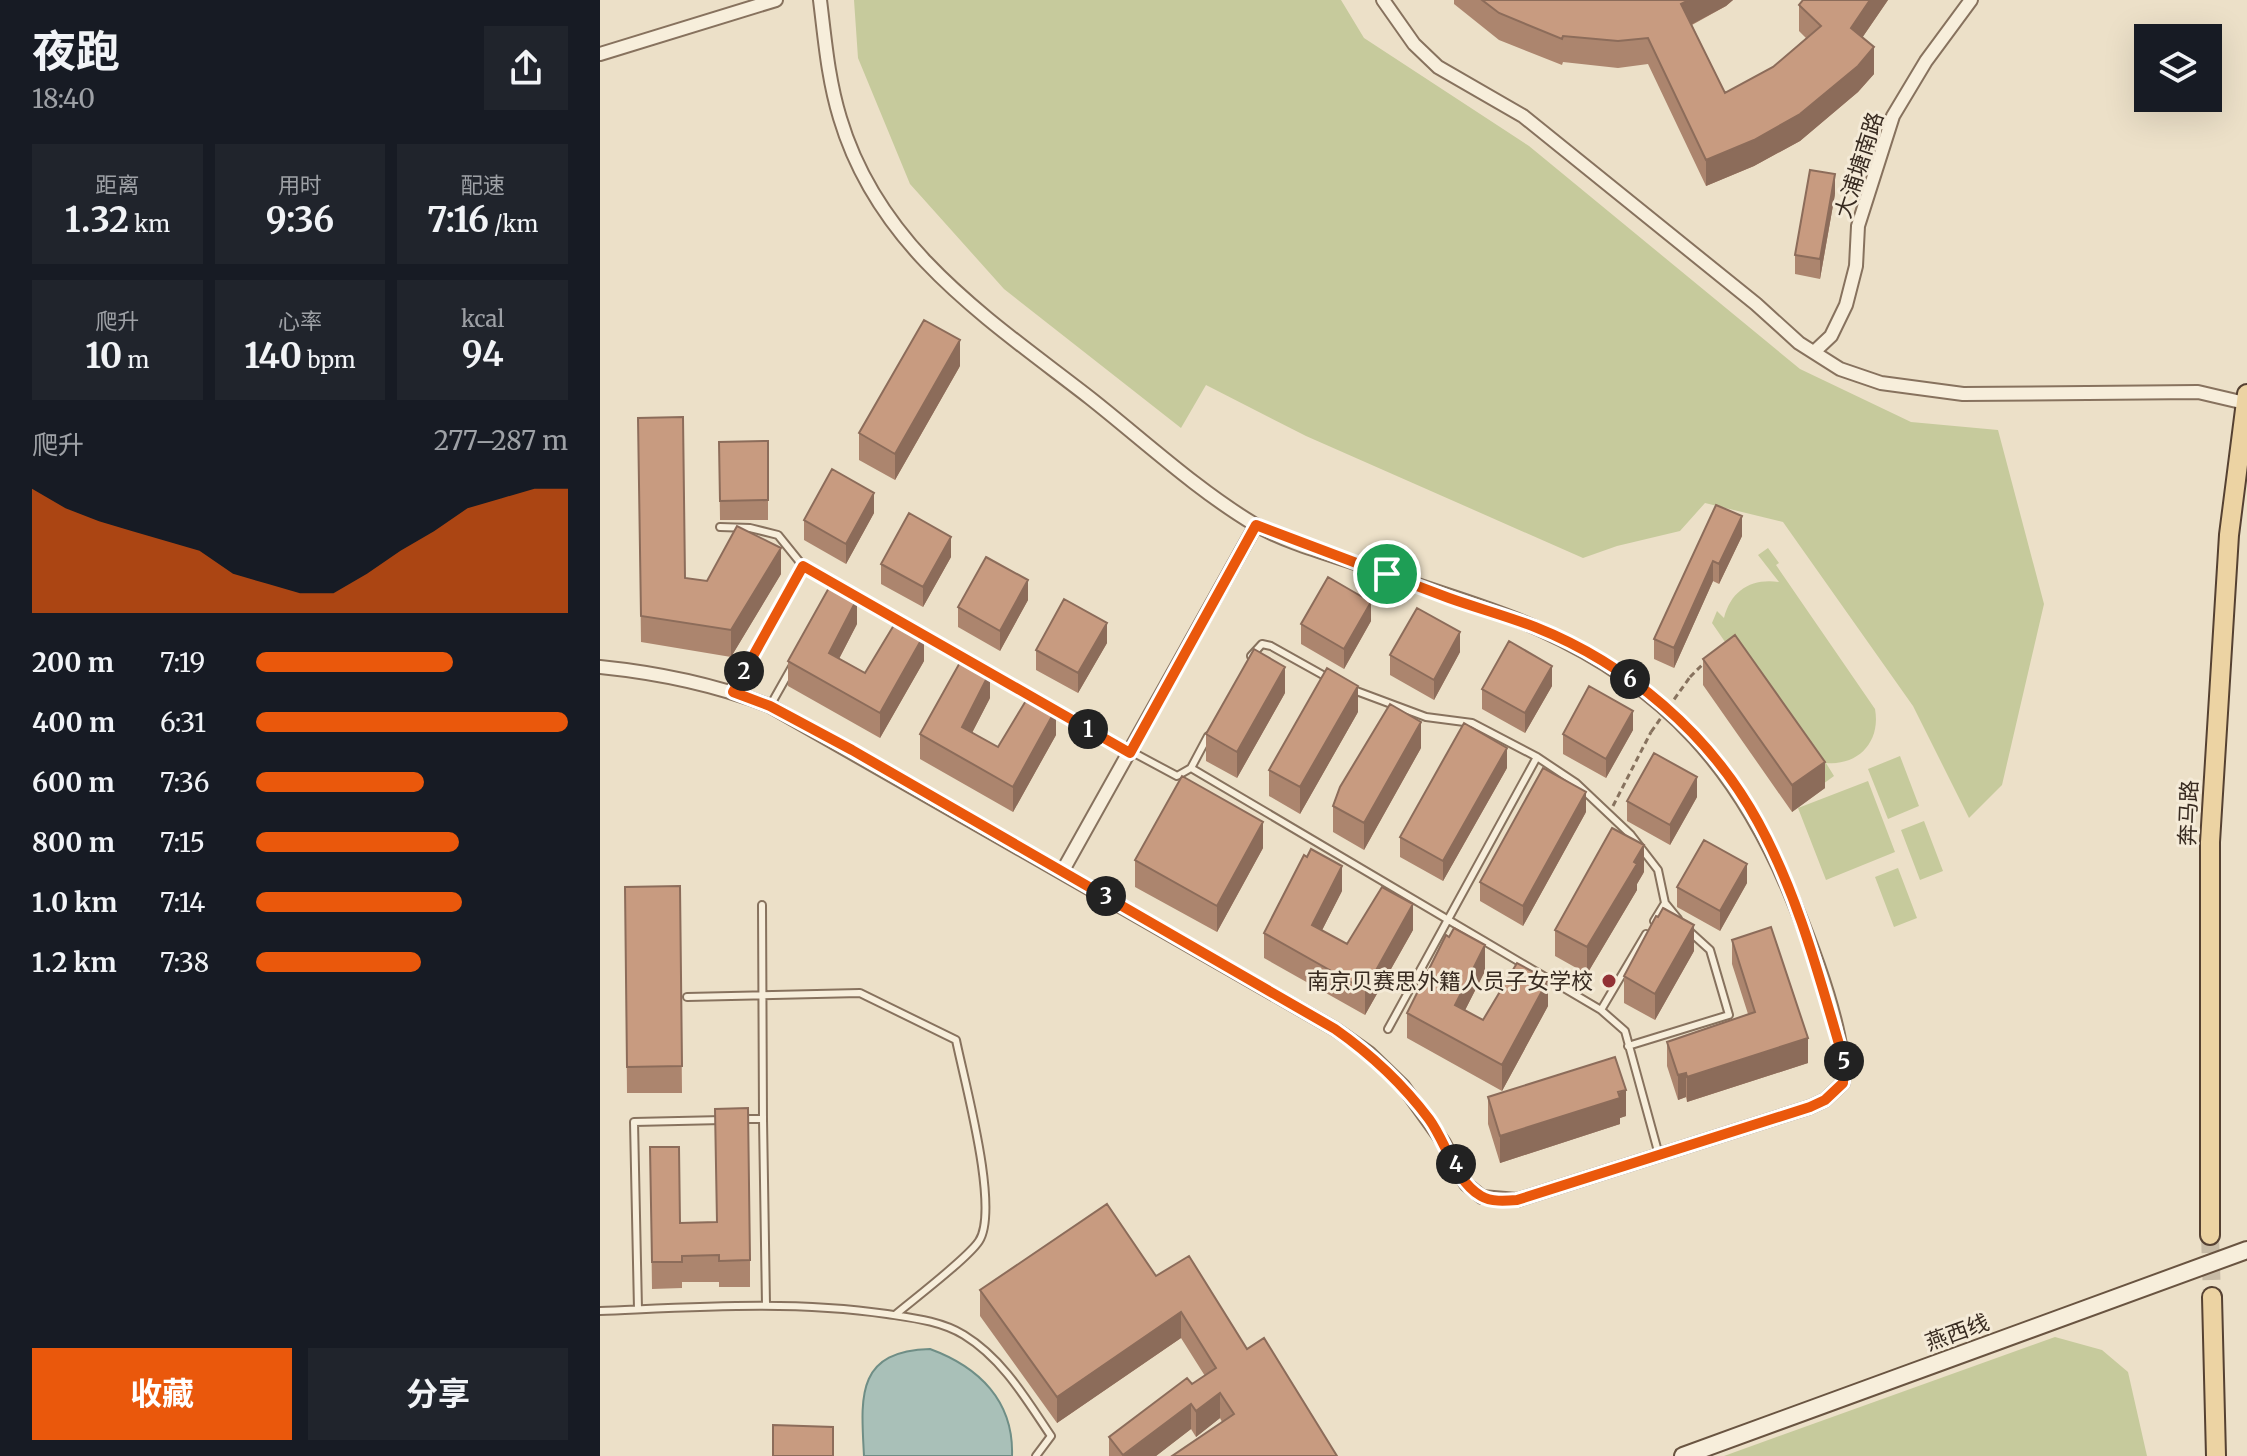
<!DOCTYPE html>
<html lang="zh">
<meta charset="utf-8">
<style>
:root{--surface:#171b24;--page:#20242c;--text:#f1f3f6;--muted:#9ea1a6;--accent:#ea580c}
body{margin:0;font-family:Merriweather,"Noto Sans SC",serif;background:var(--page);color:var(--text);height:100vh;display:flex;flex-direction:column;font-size:30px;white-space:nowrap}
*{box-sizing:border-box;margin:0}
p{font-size:26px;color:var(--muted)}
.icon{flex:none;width:44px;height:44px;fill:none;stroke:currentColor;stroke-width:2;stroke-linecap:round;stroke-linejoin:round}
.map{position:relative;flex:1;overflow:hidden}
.side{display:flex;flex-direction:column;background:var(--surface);width:600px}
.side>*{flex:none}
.fabs{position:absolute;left:1534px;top:24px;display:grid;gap:16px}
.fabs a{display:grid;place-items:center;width:88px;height:88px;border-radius:0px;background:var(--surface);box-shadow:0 8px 32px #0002;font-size:40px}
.pin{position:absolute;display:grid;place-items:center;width:68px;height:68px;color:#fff;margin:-34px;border:4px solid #fff;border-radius:50%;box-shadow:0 2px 8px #0007}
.km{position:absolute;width:40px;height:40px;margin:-20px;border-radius:50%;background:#222;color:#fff;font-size:22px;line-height:40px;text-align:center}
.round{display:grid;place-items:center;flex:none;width:84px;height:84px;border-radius:0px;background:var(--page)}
.summary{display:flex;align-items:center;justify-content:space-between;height:136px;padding:0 32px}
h1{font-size:44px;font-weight:700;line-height:60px}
.stats{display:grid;grid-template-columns:repeat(3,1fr);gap:12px;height:136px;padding:8px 32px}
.stats div{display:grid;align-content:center;border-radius:0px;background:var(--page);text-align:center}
.stats b{font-size:34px;font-weight:700}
.stats small{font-size:22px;font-weight:400}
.stats p{font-size:22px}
.chart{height:224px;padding:16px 32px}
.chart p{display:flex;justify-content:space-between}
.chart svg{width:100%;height:144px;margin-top:8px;fill:var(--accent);opacity:.7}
.primary-button{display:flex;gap:16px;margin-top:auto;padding:16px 32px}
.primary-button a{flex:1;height:92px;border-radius:0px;background:var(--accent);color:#fff;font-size:32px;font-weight:700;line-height:92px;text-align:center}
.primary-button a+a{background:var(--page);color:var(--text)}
ul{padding:0 32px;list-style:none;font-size:26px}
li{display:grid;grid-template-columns:128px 96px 1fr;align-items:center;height:60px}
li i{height:20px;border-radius:10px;background:var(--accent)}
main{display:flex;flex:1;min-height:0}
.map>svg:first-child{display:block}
.green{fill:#c6ca9c}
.water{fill:#a9c0b8;stroke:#6f8e86;stroke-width:2}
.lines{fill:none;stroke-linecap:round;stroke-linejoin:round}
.primary-tunnel{stroke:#c8bca7;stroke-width:18;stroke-dasharray:18 9;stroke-linecap:butt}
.service-casing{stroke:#87725e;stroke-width:10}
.minor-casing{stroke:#87725e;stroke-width:16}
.secondary-casing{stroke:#695441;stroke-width:20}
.primary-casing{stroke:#554132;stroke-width:22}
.path{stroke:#87725e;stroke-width:3;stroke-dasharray:6 4;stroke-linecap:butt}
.service{stroke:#f7eedb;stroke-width:6}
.minor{stroke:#f7eedb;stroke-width:12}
.secondary{stroke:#f7eedb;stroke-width:16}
.primary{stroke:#ecd3a3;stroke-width:18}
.path-bridge{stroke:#87725e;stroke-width:3;stroke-dasharray:6 4;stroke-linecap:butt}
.wall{fill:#ac856e}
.shaded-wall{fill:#8c6c5a}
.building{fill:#c89b80;stroke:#8c6c5a;stroke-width:2}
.route-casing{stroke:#fff;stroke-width:16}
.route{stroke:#ea580c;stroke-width:10}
.poi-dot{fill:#923135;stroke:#f4ead7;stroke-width:3}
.labels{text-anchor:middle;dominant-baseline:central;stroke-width:6;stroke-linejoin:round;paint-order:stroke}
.street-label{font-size:22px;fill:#382b21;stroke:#f4ead7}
.poi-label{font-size:22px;fill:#382b21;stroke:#f4ead7;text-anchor:end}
</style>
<main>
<section class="side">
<div class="summary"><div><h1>夜跑</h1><p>18:40</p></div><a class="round"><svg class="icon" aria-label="share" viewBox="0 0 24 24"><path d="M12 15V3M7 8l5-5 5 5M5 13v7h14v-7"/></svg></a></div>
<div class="stats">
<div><p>距离</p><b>1.32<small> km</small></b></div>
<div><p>用时</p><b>9:36</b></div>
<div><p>配速</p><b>7:16<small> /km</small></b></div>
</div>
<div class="stats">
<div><p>爬升</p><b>10<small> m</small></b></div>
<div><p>心率</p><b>140<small> bpm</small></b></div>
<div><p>kcal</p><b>94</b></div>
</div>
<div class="chart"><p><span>爬升</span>277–287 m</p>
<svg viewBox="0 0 160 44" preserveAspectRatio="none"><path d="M0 44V6L10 12L20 16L30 19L40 22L50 25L60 32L70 35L80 38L90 38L100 32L110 25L120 19L130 12L140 9L150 6L160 6V44z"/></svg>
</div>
<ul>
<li><b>200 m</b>7:19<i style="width:63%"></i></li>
<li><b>400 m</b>6:31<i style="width:100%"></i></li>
<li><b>600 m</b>7:36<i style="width:54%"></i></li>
<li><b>800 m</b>7:15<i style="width:65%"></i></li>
<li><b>1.0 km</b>7:14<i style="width:66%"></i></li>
<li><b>1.2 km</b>7:38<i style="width:53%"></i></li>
</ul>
<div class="primary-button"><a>收藏</a><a>分享</a></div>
</section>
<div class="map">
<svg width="1647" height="1456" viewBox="0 0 1647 1456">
<rect width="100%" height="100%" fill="#ece0c8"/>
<!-- green -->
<path class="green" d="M254,0h487l23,38 165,108 271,223 111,53 87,8 46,174 -42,181 -33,33 -56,-112 -130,-184 -78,-19 -25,28 -63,15 -34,12 -277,-122 -100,-51 -25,43 -177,-139 -94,-105 -52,-126z
M1168,548l11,15 -3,2 99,144c6,33 -17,57 -49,54l8,13 -11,8 -111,-161 5,-12 7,7c7,-28 28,-40 55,-36l-21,-27z
M1300,756l19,50 -31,13 -20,-50z
M1268,781l27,71 -69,28 -28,-72z
M1324,821l19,50 -23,9 -19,-50z
M1298,868l19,50 -23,9 -19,-50z
M1455,1337l47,13 26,22 19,84h-423z"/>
<!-- water -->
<path class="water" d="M330,1349c49,18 84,52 82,107h-148c-3,-58 -9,-105 66,-107z"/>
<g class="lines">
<!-- primary-tunnel -->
<path class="primary-tunnel" d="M1610,1235l2,62"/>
<defs>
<path id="service" d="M120,527l30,1 28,7 25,31 98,57
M318,632l49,28
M651,656l11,-12 9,2 59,33
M384,670l49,28
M751,689l75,28 46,6 65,34 39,26 55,52 27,35 7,33 13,16
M133,692l70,-126
M170,706l22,-39
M450,708l127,68 14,-8 410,242 24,21 34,124
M591,768l17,-32
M162,905l1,214
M1054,921l11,-18
M87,997l173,-4 96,47c8,40 44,169 23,201 -11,17 -65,58 -84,74
M1001,1010l45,-76
M788,1029l149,-272
M1028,1046l101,-31 -19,-65 -22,-20
M142,1119h21l3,186
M38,1309l-4,-187 89,-2
M0,1311c96,-4 192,-11 287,3 26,4 54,7 77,21 39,24 62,64 87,101l-15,20"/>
<path id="minor" d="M783,0l31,44 24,23 85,49 233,188 43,39 41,26 41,14 82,11 235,-2 47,11
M0,54l176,-54
M1214,352l17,-16 15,-31 10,-39 2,-40 35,-110 33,-55 45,-61
M0,667c59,6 114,17 170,39l565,323 34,24 34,33 41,57 22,41 16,13 35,3 293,-93 15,-7 18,-17c3,-48 -31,-137 -50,-183 -53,-130 -126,-213 -254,-271 -50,-23 -106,-37 -158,-57 -37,-14 -94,-28 -127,-48 -57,-34 -112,-85 -164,-126 -103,-80 -211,-149 -250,-280 -12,-39 -15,-78 -20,-118
M462,872l194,-347"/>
<path id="secondary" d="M1083,1456l564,-206"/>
<path id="primary" d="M1610,1235v-393l19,-307 18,-141
M1612,1297l4,159"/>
</defs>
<!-- service casing -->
<use href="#service" class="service-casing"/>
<!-- minor casing -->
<use href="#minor" class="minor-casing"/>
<!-- secondary casing -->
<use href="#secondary" class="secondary-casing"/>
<!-- primary casing -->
<use href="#primary" class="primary-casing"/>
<!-- path -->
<path class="path" d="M1090,677l14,-14
M1013,806l38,-74"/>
<!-- service -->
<use href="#service" class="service"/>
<!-- minor -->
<use href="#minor" class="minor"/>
<!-- secondary -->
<use href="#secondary" class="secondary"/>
<!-- primary -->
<use href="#primary" class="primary"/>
<!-- path-bridge -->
<path class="path-bridge" d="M1051,732l39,-55"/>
</g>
<!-- wall -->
<path class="wall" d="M854,0h279l-7,6 -34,19 33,68 48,-26 33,-29 -7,-7v-26l4,-5h85l-26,38 12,36 -16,18 -58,49 -46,25 -48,20 -58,-122 -30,4 -55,-6 -1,3 -63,-25 -45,-36z
M1235,194l-15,85 -25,-5v-19z
M360,366l-65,114 -36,-20v-27z
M38,418l47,160 22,3 74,-7 -50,83 -90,-15z
M168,441v79h-48l-1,-78z
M1116,505l26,31 -23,48 -6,-3 -39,87 -20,-9v-20z
M274,513l-28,51 -42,-24v-20z
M351,557l-28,50 -42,-23v-20z
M428,600l-28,51 -42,-24v-20z
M771,621l-27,48 -43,-25v-20z
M257,624l-18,35 26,14 59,-12 -44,77 -92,-52v-25z
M507,643l-29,50 -42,-23v-20z
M860,652l-26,48 -44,-25v-20z
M1103,659l122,129 -33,24 -89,-127z
M952,686l-27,47 -43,-24v-20z
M685,693l-48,85 -31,-17v-27z
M390,698l-18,35 26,14 58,-12 -43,77 -93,-53v-25z
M758,712l-58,102 -31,-18v-26z
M1033,730l-27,48 -43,-24v-20z
M821,748l-57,102 -31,-18v-26z
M907,768l-64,113 -43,-24v-20z
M1097,797l-27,48 -43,-24v-20z
M986,812l-63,114 -43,-25v-19z
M663,848l-46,84 -82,-45v-27z
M1044,872l-7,12v6l-50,84 -32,-18v-26z
M1147,883l-27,48 -43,-24v-20z
M80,886l2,207h-55l-2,-206z
M742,891l-20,39 25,14 66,-14 -48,85 -101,-57v-25z
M1132,940l76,123 -121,39 -1,-5 -8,3 -11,-34v-24l81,-28 -16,-50z
M1094,951l-39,69 -31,-17v-27z
M885,971l-20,39 18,10 65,-14 -46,85 -95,-53v-25z
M888,1097l138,19 -6,2v6l-120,39 -12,-39z
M50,1147l30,76 70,37v27h-31v-5h-37v6l-30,1z
M556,1276l91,73 90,107 -115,-34 -2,-4 -24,19 -5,-8 -35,27h-47v-19l96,-61 -24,-38 -124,85 -77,-107v-26z"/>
<!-- shaded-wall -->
<path class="shaded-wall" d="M1089,0h44l-7,6 -45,24v-26z
M1270,0h18l-37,54v-26z
M1274,47v27l-16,18 -58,49 -46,25 -48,20v-26z
M1235,174v20l-15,85v-20z
M360,340v26l-65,114v-26z
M274,493v20l-28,51v-20z
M1142,516v20l-23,48v-20z
M351,537v20l-28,50v-20z
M181,548v26l-50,83v-27z
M1113,561v20l-39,87v-20z
M428,580v20l-28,51v-20z
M257,599v25l-28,54v-25z
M771,602v19l-27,48v-20z
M507,623v20l-29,50v-20z
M860,632v20l-26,48v-20z
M324,635v26l-44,77v-25z
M952,666v20l-27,47v-20z
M685,667v26l-48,85v-26z
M390,672v26l-28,54v-25z
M758,686v26l-58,102v-27z
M456,709v26l-43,77v-25z
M1033,711v19l-27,48v-19z
M821,722v26l-57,102v-27z
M907,748v20l-64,113v-20z
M1225,762v26l-33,24v-27z
M1097,777v20l-27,48v-20z
M986,792v20l-63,114v-20z
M663,822v26l-46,84v-26z
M1044,845v27l-7,12v6l-50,84v-27z
M1147,864v19l-27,48v-20z
M742,866v25l-30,59v-25z
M813,904v26l-48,85v-25z
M1094,925v26l-39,69v-26z
M885,945v26l-30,59v-25z
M948,980v26l-46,85v-26z
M1208,1038v25l-121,39v-25z
M1086,1073v24l-8,3v-25z
M1026,1090v26l-6,2v6l-120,39v-27z
M581,1312v26l-124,85v-26z
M620,1393v25l-24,19v-26z
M591,1404v25l-35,27h-33z"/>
<!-- building -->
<path class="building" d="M882,0h207l-8,4 44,89 48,-26 48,-41 -22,-21 4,-5h67l-19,28 23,19 -16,19 -58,48 -46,26 -48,20 -58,-122 -30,3 -55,-5 -1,3 -63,-26z
M1210,170l25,4 -15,85 -25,-4z
M324,320l36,20 -65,114 -36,-21z
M83,417l2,161 22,3 30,-55 44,22 -50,82 -90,-14 -3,-198z
M168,441v59l-48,1 -1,-59z
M232,469l42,24 -28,51 -42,-24z
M1116,505l26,11 -23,48 -6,-3 -39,87 -20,-9z
M309,513l42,24 -28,50 -42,-23z
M386,557l42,23 -28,51 -42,-24z
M728,577l43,25 -27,47 -43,-25z
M231,584l26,15 -28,54 36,20 32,-53 27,15 -44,78 -92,-52z
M464,599l43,24 -29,50 -42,-23z
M817,608l43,24 -26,48 -44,-25z
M1135,635l90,127 -33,23 -89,-126z
M909,641l43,25 -27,47 -43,-24z
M654,649l31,18 -48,85 -31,-18z
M363,657l27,15 -28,55 36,20 32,-53 26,15 -43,78 -93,-53z
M727,668l31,18 -58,101 -31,-17z
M989,686l44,25 -27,48 -43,-25z
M790,704l31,18 -57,101 -31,-17 7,-19z
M864,723l43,25 -64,113 -43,-24z
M1054,753l43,24 -27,48 -43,-24z
M943,768l43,24 -63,114 -43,-24z
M582,776l81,46 -46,84 -82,-46z
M1012,828l32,17 -10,17 3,2 -50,83 -32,-17z
M1104,840l43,24 -27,47 -43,-24z
M711,849l31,17 -30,59 35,19 35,-57 31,17 -48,86 -101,-57 40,-78 3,2z
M80,886l2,180 -55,1 -2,-180z
M1063,908l31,17 -39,69 -31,-18 32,-60 2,1z
M1171,927l37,111 -121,39 -1,-4 -8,2 -11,-33 88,-30 -23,-72z
M854,928l31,17 -30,60 28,15 34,-57 31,17 -46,85 -95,-52 39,-78 3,2z
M1015,1057l11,33 -8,2 2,6 -120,38 -12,-39z
M148,1108l2,152 -31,1v-6l-37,1v6h-30l-2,-115h29l1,76 37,-1 -2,-113z
M507,1204l49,72 33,-20 58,93 17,-11 73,118h-165l62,-42 -14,-21 -24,18 -5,-7 -68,51 -14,-18 78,-59 5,6 24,-16 -35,-56 -124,85 -77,-107z
M173,1425l60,2v29h-60z"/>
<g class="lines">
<defs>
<path id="route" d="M656,525c64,24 128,49 193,73 28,10 58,18 86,29 93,37 175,107 223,195 41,75 62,158 86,239l-1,22 -18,17 -15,7 -293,93c-12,1 -26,2 -36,-4 -26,-15 -35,-54 -52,-77 -27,-36 -57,-64 -94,-90l-483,-279 -82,-44 -37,-14 70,-126 327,187z"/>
</defs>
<!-- route casing -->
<use href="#route" class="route-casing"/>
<!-- route -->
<use href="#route" class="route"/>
</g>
<!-- markers -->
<circle class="poi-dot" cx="1009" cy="981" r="8"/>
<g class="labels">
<!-- street labels -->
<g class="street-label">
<text transform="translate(1259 165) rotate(-72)">大浦塘南路</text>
<text transform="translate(1588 813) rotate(-88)">奔马路</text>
<text transform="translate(1357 1332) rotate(-20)">燕西线</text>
</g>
<!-- poi labels -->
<g class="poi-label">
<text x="993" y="981">南京贝赛思外籍人员子女学校</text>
</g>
</g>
</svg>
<div class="fabs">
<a><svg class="icon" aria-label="layers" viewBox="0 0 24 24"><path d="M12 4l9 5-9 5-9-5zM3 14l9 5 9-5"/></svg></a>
</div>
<div class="pin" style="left:787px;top:574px;background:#1e9e55"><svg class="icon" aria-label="arrive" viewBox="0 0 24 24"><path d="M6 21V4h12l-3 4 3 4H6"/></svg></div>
<b class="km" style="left:488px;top:729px">1</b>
<b class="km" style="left:144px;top:671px">2</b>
<b class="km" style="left:506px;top:896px">3</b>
<b class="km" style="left:856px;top:1164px">4</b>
<b class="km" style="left:1244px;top:1061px">5</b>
<b class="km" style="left:1030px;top:679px">6</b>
</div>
</main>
